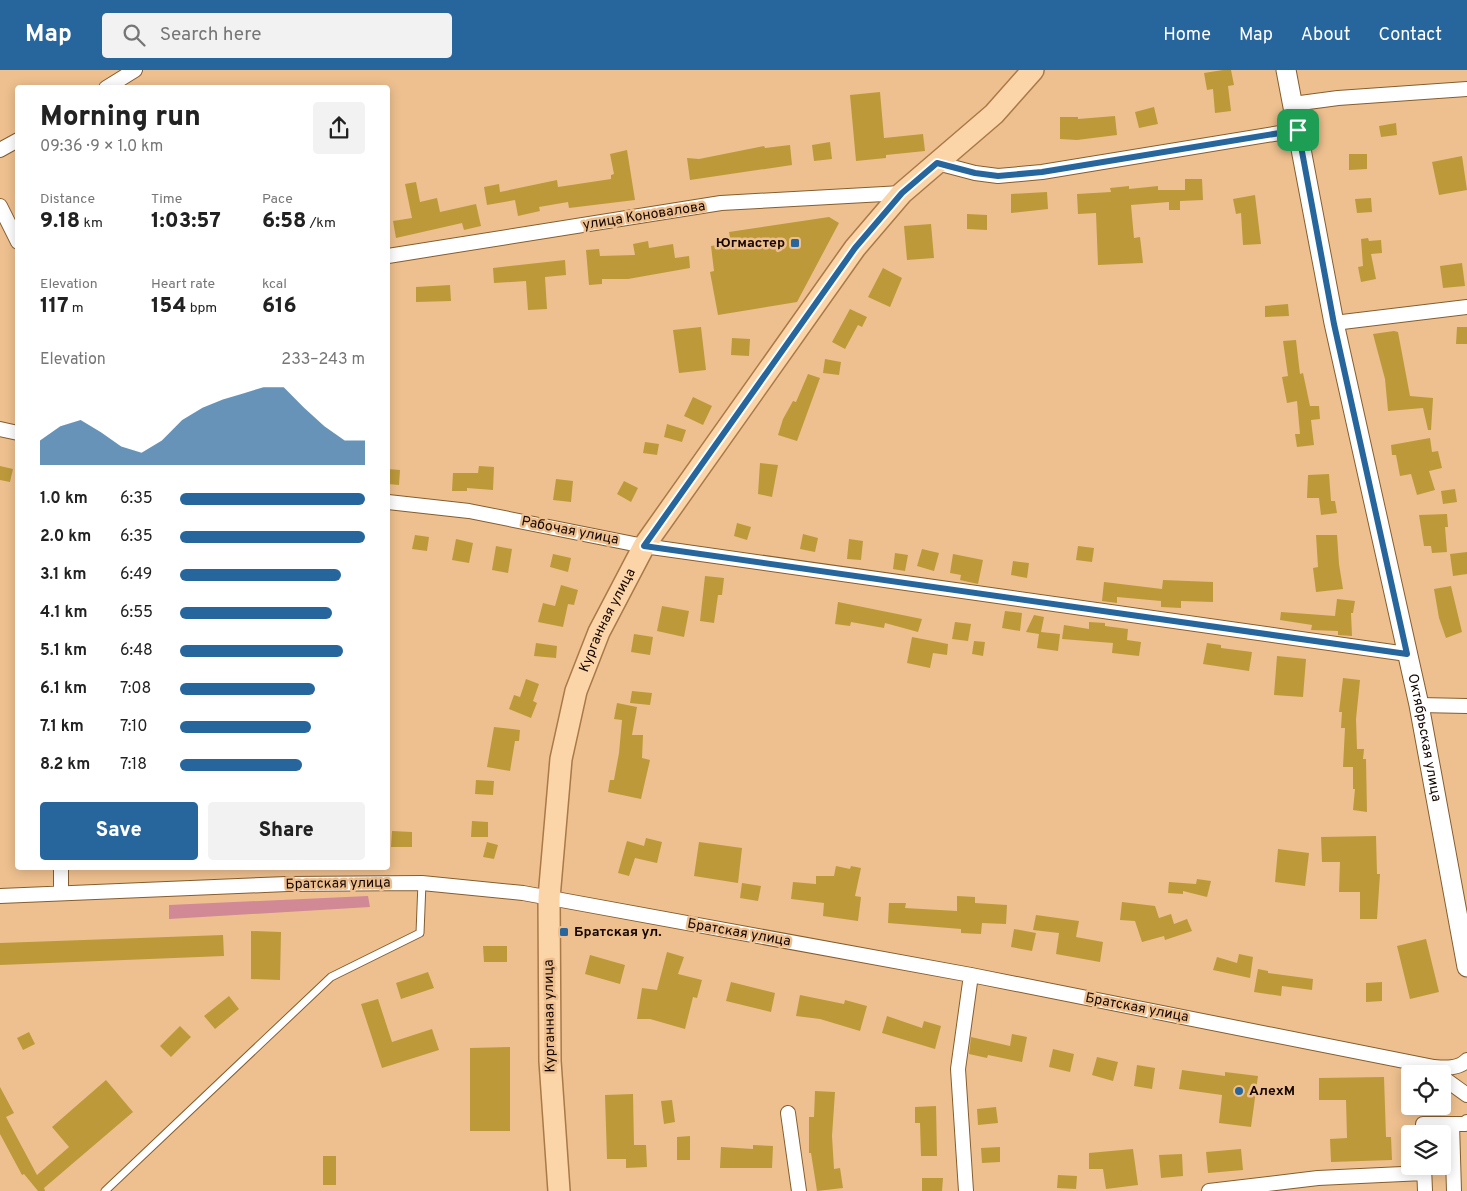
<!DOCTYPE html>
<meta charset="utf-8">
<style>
:root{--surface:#fff;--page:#f2f2f2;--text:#222;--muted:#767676;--accent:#27669c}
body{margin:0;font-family:Overpass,sans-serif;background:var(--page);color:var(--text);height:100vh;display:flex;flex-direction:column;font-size:19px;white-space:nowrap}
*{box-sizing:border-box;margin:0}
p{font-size:16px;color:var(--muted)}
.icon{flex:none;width:28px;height:28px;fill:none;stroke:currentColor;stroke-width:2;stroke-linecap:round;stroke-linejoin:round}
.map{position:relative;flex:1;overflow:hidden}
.panel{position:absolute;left:15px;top:15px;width:375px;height:785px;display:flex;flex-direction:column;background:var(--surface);border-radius:5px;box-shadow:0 2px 12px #0003}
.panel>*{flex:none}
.controls{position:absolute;left:1401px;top:995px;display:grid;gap:10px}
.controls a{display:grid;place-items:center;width:50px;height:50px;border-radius:5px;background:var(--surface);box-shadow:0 2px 12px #0003;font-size:25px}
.pin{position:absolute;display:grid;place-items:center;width:42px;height:42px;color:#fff;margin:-21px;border-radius:10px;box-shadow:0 2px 8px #0006}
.round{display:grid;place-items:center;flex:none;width:52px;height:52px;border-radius:5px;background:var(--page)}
.overview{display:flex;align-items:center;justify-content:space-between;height:85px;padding:0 25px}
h1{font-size:28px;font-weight:800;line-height:38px}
.stats{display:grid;grid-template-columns:repeat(3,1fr);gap:8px;height:85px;padding:5px 25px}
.stats div{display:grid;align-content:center}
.stats b{font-size:21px;font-weight:800}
.stats small{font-size:14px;font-weight:400}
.stats p{font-size:14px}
.chart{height:140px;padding:10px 25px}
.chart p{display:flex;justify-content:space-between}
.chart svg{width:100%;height:90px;margin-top:5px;fill:var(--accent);opacity:.7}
.cta{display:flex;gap:10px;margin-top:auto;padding:10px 25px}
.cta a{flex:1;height:58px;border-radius:5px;background:var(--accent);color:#fff;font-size:20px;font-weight:800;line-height:58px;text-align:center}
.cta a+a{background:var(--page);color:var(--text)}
ul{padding:0 25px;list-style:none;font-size:16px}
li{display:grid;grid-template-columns:80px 60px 1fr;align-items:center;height:38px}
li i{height:12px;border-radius:6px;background:var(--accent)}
header{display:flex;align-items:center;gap:30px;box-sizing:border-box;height:70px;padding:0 25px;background:var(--accent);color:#fff}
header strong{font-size:24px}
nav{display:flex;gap:28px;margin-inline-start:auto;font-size:18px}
.search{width:350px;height:45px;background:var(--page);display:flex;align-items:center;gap:12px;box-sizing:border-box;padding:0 18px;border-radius:5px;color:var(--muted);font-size:19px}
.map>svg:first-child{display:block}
.green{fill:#d18996}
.building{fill:#bd993a}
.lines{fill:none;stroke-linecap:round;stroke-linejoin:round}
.lane-casing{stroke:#865d2e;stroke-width:9}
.street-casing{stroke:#865d2e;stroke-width:16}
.secondary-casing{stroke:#865d2e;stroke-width:21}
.primary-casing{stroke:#a97947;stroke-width:24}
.lane{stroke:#fff;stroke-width:7}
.street{stroke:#fff;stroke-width:14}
.secondary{stroke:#fff;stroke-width:19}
.primary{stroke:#fbd4a7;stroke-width:21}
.route-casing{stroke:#fff;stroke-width:10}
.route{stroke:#27669c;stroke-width:6}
.poi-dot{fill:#27669c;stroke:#eec08f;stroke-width:2}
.labels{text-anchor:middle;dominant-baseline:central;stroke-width:5;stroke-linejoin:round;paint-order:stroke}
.street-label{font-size:14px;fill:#160700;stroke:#eec08f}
.poi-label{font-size:14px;font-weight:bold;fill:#160700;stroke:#eec08f;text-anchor:start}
</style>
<header>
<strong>Map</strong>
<div class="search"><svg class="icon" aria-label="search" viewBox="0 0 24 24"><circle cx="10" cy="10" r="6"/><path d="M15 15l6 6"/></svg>Search here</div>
<nav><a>Home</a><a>Map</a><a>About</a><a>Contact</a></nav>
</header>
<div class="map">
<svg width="1467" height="1121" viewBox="0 0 1467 1121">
<rect width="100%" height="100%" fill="#eec08f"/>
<!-- green -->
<path class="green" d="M368,826l2,11 -201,12v-14z"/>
<!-- building -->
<path class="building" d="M1223,0h8l3,15 -6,1 3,25 -16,2 -2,-24 -6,1 -3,-17z
M880,22l4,46 39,-4 2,17 -39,4v3l-30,3 -6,-66z
M1154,37l4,17 -19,4 -4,-16z
M1115,46l2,19 -40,5 -17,-1v-22h18v2z
M1396,53l1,12 -16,2 -2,-11z
M830,72l2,17 -18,2 -2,-16z
M790,75l2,20 -102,15 -3,-22 12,1 65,-13 1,2z
M627,80l8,50 -66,8 -1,-6 -29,5 1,4 -22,5 -3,-16 -28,5 -3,-18 15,-3 1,8 57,-12 1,7 53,-8v-4l3,-1 -4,-20z
M1349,84h18v15l-18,1z
M1462,86l5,34 -28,5 -7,-33z
M1185,109h17l1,21 -23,1v9h-11v-8l-38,3 3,33 6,-1 3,26 -45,2 -2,-52 -18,1 -1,-20 34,-2 -1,-4 19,-2v3l29,-3v4h27z
M416,112l4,20 17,-4 3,14 36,-8 5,22 -17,4 -2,-7 -66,15 -3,-17 19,-3 -7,-34z
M1047,122l1,17 -37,4v-19z
M1255,125l6,49 -18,1 -2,-32 -5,1 -3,-15z
M1371,128l1,14 -15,1 -2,-14z
M967,144l20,1v15l-20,-1z
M829,147l10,6 -42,79 -79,13 -8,-43 4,-1 -3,-25 20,-3 -2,-11z
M931,154l3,34 -27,2 -3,-34z
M1368,168l1,3 12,-1 1,13 -11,1 5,25 -15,3 -3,-15 5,-1 -2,-27z
M648,171l1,7 24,-4 2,14 14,-2 1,12 -62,11h-26v5l-13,1 -3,-35 13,-1 1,7 35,-1 -2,-11z
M565,190l1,15 -21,2 2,32 -19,1 -2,-29 -32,2 -1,-15z
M1462,193l3,23 -22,2 -3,-22z
M883,198l19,10 -12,29 -22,-10z
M450,215l1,16 -35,1v-15z
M1288,234l1,12 -24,1v-11z
M850,239l17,8 -5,10 -4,-2 -13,24 -13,-7z
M701,257l5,43 -27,3 -6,-43z
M1457,257h10v17h-11z
M1394,261l4,1 12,64 23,2 -2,32h-3l-5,-22 -35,3 -3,-32 -12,-45z
M732,268l18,1 -1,17 -18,-1z
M1296,270l4,34 3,-1 7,33h9l1,13 -9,1 3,25 -17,2 -2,-13h5l-3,-33 -10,2 -5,-26 6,-1 -5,-35z
M825,289l16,3 -2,13 -16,-2z
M808,304l12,4 -23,63 -19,-6 5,-16 10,-18 3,1z
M693,327l19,9 -9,19 -19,-9z
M667,354l19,6 -4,12 -18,-5z
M1430,368l2,14 6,-1 4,17 -13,3 6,19 -18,5 -6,-21 -11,2 -4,-21h-4l-1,-10z
M645,372l14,2 -2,11 -14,-2z
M760,393l18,2 -6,32 -14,-3z
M0,396l13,3 -3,13 -10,-2z
M479,396l15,1 -1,23 -26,-2v3h-15l1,-18h25z
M388,399l12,1 -1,15 -11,-1z
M1329,404l2,27h4l2,12 -16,2 -2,-17h-12l1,-23z
M556,409l17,2 -2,21 -18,-2z
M624,411l14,7 -7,14 -14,-8z
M1455,419l2,13 -14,2 -2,-13z
M1447,444l1,13h-3l2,25 -15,1 -1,-7h-7l-5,-31z
M737,453l14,4 -4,13 -13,-4z
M803,464l15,4 -3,14 -15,-3z
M415,465l14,2 -2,14 -15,-2z
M1316,465h21l2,29 4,25 -27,3 -3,-24 5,-1z
M456,469l17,4 -4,20 -17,-3z
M849,469l14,2 -2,19 -14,-1z
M496,476l16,3 -4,24 -16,-3z
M1078,476l16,2 -2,14 -16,-2z
M922,479l17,4 -5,18 -17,-5z
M1467,482v22l-14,2 -3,-22z
M895,483l13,2 -3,16 -12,-2z
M553,484l18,4 -3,14 -18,-5z
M953,484l30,6 -5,24 -18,-4 1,-5 -11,-2z
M1013,491l16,2 -2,15 -16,-3z
M705,506l19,2 -2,17h-4l-4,28 -14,-2z
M1163,510l50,2v20l-32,-1v7l-20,-1v-6l-44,-4v6l-15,-2 2,-19 58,7z
M561,515l17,5 -4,15 -6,-1 -5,23 -25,-5 5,-19 12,3z
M1451,516l11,46 -16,6 -7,-20 -5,-29z
M1337,529l18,2 -2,12h-2l1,23 -14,-1v-4l-27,-1 1,-5 -32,-5 1,-8 54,4z
M838,532l84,17 -4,13 -33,-9 -1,5 -33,-6 -1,4 -15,-2z
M662,536l27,5 -5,26 -27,-6z
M1005,541l17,2 -2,18 -18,-3z
M1034,545l10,2 -3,15 19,2 -2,17 -21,-3 2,-14 -13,-2z
M955,552l16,2 -3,17 -16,-2z
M1089,552l16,1v3l23,3 -1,11 14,2 -2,14 -27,-3 1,-10 -51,-4 2,-14 25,4z
M634,564l19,3 -3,18 -19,-3z
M912,567l36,7 -1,11 -14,-2 -3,15 -23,-5z
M974,571l11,1 -2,14 -11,-2z
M536,573l21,3 -1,12 -22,-2z
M1207,573l14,2v3l31,4 -3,19 -46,-7z
M1277,586l29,3 -3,38 -29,-2z
M1343,608l17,2 -4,39 1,30h7l-1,10h3l1,53 -14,-2 2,-21h-2v-22h-10l2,-39h-4l1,-16h-3z
M526,609l13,5 -6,17 4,2 -6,15 -22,-9 5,-14 6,2z
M632,621l20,2 -2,12 -20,-2z
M617,633l20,4 -5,28h11l-1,23 8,2 -9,39 -33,-7 2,-12h4l5,-27 3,-33 -8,-1z
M494,657l26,3 -1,11h-4l-5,30 -23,-4z
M476,710l18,1 -1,14 -18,-1z
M472,751l16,1v15h-17z
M392,761l20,1v15h-21z
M1376,766l1,38h3l-3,45h-17v-27h-21l1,-30h-18l-1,-25z
M646,768l16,4 -5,21 -22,-5 -6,18 -11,-3 9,-32 17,5z
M487,772l11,3 -4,14 -11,-2z
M699,772l43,6 -4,35 -44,-7z
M1278,779l31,4 -4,33 -30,-4z
M836,796l14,3 1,-3 10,2 -6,28 6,1 -3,24 -35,-5 1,-13 -33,-4 2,-17 23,2v-8h18z
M1197,809l14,2 -4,16 -24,-6v3l-15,-1 1,-11 27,2z
M742,813l19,3 -3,15 -18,-3z
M957,826l18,1v6l32,2 -1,19 -24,-1 -1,11 -20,-1v-4l-73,-6 1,-20h17l-1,5 52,3z
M1122,832l33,4 4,12 12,-4 3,10 13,-5 5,12 -27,9 -1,-4 -22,6 -7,-21 -15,-1z
M1036,845l43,6 -3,16 27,5 -3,20 -44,-8 3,-21 -26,-3z
M1014,859l22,4 -4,18 -21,-4z
M251,861l30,1 -1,48 -29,-1z
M223,865l1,21 -224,9v-22z
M1426,869l13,53 -29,7 -13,-53z
M483,876h24v16h-23z
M667,882l17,5 -6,17 24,6 -5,18 -4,-1 -8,32 -35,-10h-13l5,-31 15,2z
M1239,884l14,3 -3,21 -37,-8 4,-13 20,6z
M590,885l35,10 -5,19 -35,-10z
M1258,899l10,2v2l45,6 -1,11 -30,-4 -1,10 -27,-4z
M428,902l6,16 -33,11 -5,-16z
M731,912l44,11 -4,19 -45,-11z
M1382,912v19l-16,1v-19z
M800,925l44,9 1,-4 22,6 -7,25 -40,-12 -24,-3z
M229,926l10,13 -24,20 -11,-13z
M378,929l14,43 40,-13 7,21 -57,18 -21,-64z
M887,946l35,12 2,-7 17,5 -6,23 -53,-16z
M180,956l11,11 -20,20 -11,-11z
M29,962l6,12 -12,6 -6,-12z
M1012,964l15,3 -5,25 -34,-7 -1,3 -18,-4 2,-17 39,9z
M510,977v84h-40v-83z
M1053,979l21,5 -4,18 -21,-5z
M1097,987l21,5 -5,19 -21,-6z
M1137,995l18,3 -3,21 -18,-3z
M1182,1000l43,6v-4l33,4 -7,51 -32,-4 3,-28 -43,-6z
M1384,1007l2,60h5l1,23 -61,2 -1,-23 17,-1 -1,-38h-27v-22z
M106,1010l27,32 -89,76 1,3h-7l-14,-17 -2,1 -22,-41v-47l14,26 -8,4 31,58 32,-28 -17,-20z
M815,1021l20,1 -3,44 2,33 6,-1 3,20 -26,3 -6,-38h-2v-36h5z
M633,1024l1,51h12l1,22 -21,1v-9h-19l-2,-64z
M672,1030l3,22 -11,2 -3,-23z
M936,1036l1,50h-16l-1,-33h-5v-16z
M996,1037l2,16 -20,2 -1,-16z
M690,1066v24h-13v-23z
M753,1075l20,1 -1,22h-52l1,-21 32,2z
M1000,1077v15l-18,1 -1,-15z
M1133,1079l5,36 -32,4 -3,-20h-14v-16z
M1241,1079l2,21 -35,3 -2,-21z
M1182,1084l1,22 -22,2 -2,-23z
M323,1086h13v29h-13z
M1058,1105l19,1 -1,13 -19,-1z
M922,1108h21l-1,13h-20z"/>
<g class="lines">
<defs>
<path id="lane" d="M105,1121l226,-214 89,-44 2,-50"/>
<path id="street" d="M106,18l29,-18
M1293,34l45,-6 129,-9
M0,80l18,-10
M937,93l38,10 23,3 44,-4 256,-42
M0,136l18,36
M388,186l333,-53 181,-10
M1334,253l133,-16
M0,359l18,4
M388,432l81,9 175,35 763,108
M1419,635l48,1
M61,822v-24
M0,826l287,-12 135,-1 101,10 448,82 463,92c11,1 25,2 33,-7
M1442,1007l25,18
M788,1043l11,78
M1452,1054l2,67
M1423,1064v-10h42l2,-2
M1424,1096l1,25
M966,1121l-8,-122 13,-94
M1209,1121l109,-13 106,-5"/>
<g id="secondary">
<path id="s1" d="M1286,0l48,253 85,382 48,262"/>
</g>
<g id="primary">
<path id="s2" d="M559,1121l-9,-130 -1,-163 12,-139 15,-68 23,-59 45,-86 211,-298 47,-55 92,-79 39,-44"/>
</g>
</defs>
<!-- lane casing -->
<use href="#lane" class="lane-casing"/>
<!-- street casing -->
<use href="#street" class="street-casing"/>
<!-- secondary casing -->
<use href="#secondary" class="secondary-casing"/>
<!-- primary casing -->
<use href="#primary" class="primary-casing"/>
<!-- lane -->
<use href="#lane" class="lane"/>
<!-- street -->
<use href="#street" class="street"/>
<!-- secondary -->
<use href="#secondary" class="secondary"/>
<!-- primary -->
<use href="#primary" class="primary"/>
</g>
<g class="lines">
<defs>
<path id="route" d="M1298,60l36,194 73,330 -763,-108 211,-298 47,-55 35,-30 38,10 23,3 44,-4z"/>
</defs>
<!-- route casing -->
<use href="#route" class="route-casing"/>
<!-- route -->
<use href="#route" class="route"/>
</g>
<!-- markers -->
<g class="poi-dot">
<rect x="790" y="168" width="10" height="10" rx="2.5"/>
<rect x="559" y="857" width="10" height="10" rx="2.5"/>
<circle cx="1239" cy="1021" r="5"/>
</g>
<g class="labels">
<!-- street labels -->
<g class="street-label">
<text transform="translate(644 146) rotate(-9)">улица Коновалова</text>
<text transform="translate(570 461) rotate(11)">Рабочая улица</text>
<text stroke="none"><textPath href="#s2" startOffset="580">Курганная улица</textPath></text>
<text stroke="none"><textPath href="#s1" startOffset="682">Октябрьская улица</textPath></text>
<text transform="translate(338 814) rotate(-1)">Братская улица</text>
<text transform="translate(739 863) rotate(10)">Братская улица</text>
<text transform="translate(1137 938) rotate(11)">Братская улица</text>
<text transform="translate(550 946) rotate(-91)">Курганная улица</text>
</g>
<!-- poi labels -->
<g class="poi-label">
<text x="785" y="173" text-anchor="end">Югмастер</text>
<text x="574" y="862">Братская ул.</text>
<text x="1249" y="1021">АлехМ</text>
</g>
</g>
</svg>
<div class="controls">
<a><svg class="icon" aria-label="locate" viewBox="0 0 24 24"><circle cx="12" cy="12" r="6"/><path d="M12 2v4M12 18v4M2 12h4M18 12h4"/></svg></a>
<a><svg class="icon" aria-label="layers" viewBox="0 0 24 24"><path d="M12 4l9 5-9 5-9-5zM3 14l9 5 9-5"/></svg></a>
</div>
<div class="pin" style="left:1298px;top:60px;background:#1e9e55"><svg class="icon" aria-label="arrive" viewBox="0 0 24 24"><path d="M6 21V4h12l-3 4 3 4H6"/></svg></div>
<section class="panel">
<div class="overview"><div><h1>Morning run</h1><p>09:36 · 9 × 1.0 km</p></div><a class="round"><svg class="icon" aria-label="share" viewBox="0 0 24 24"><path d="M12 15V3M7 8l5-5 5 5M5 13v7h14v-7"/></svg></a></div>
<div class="stats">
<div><p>Distance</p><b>9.18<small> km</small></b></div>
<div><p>Time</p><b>1:03:57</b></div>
<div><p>Pace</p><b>6:58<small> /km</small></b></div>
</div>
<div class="stats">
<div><p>Elevation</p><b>117<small> m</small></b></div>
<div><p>Heart rate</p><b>154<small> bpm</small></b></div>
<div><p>kcal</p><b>616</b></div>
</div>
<div class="chart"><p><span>Elevation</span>233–243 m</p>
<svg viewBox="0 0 160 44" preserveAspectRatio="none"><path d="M0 44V32L10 25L20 22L30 28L40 35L50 38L60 32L70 22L80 16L90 12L100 9L110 6L120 6L130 16L140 25L150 32L160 32V44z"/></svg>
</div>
<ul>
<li><b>1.0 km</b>6:35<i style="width:100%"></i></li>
<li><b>2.0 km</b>6:35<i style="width:100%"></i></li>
<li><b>3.1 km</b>6:49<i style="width:87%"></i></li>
<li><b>4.1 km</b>6:55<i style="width:82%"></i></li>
<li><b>5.1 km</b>6:48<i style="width:88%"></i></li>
<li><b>6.1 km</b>7:08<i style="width:73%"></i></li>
<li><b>7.1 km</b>7:10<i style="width:71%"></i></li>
<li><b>8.2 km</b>7:18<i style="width:66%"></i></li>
</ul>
<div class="cta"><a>Save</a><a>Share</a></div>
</section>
</div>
